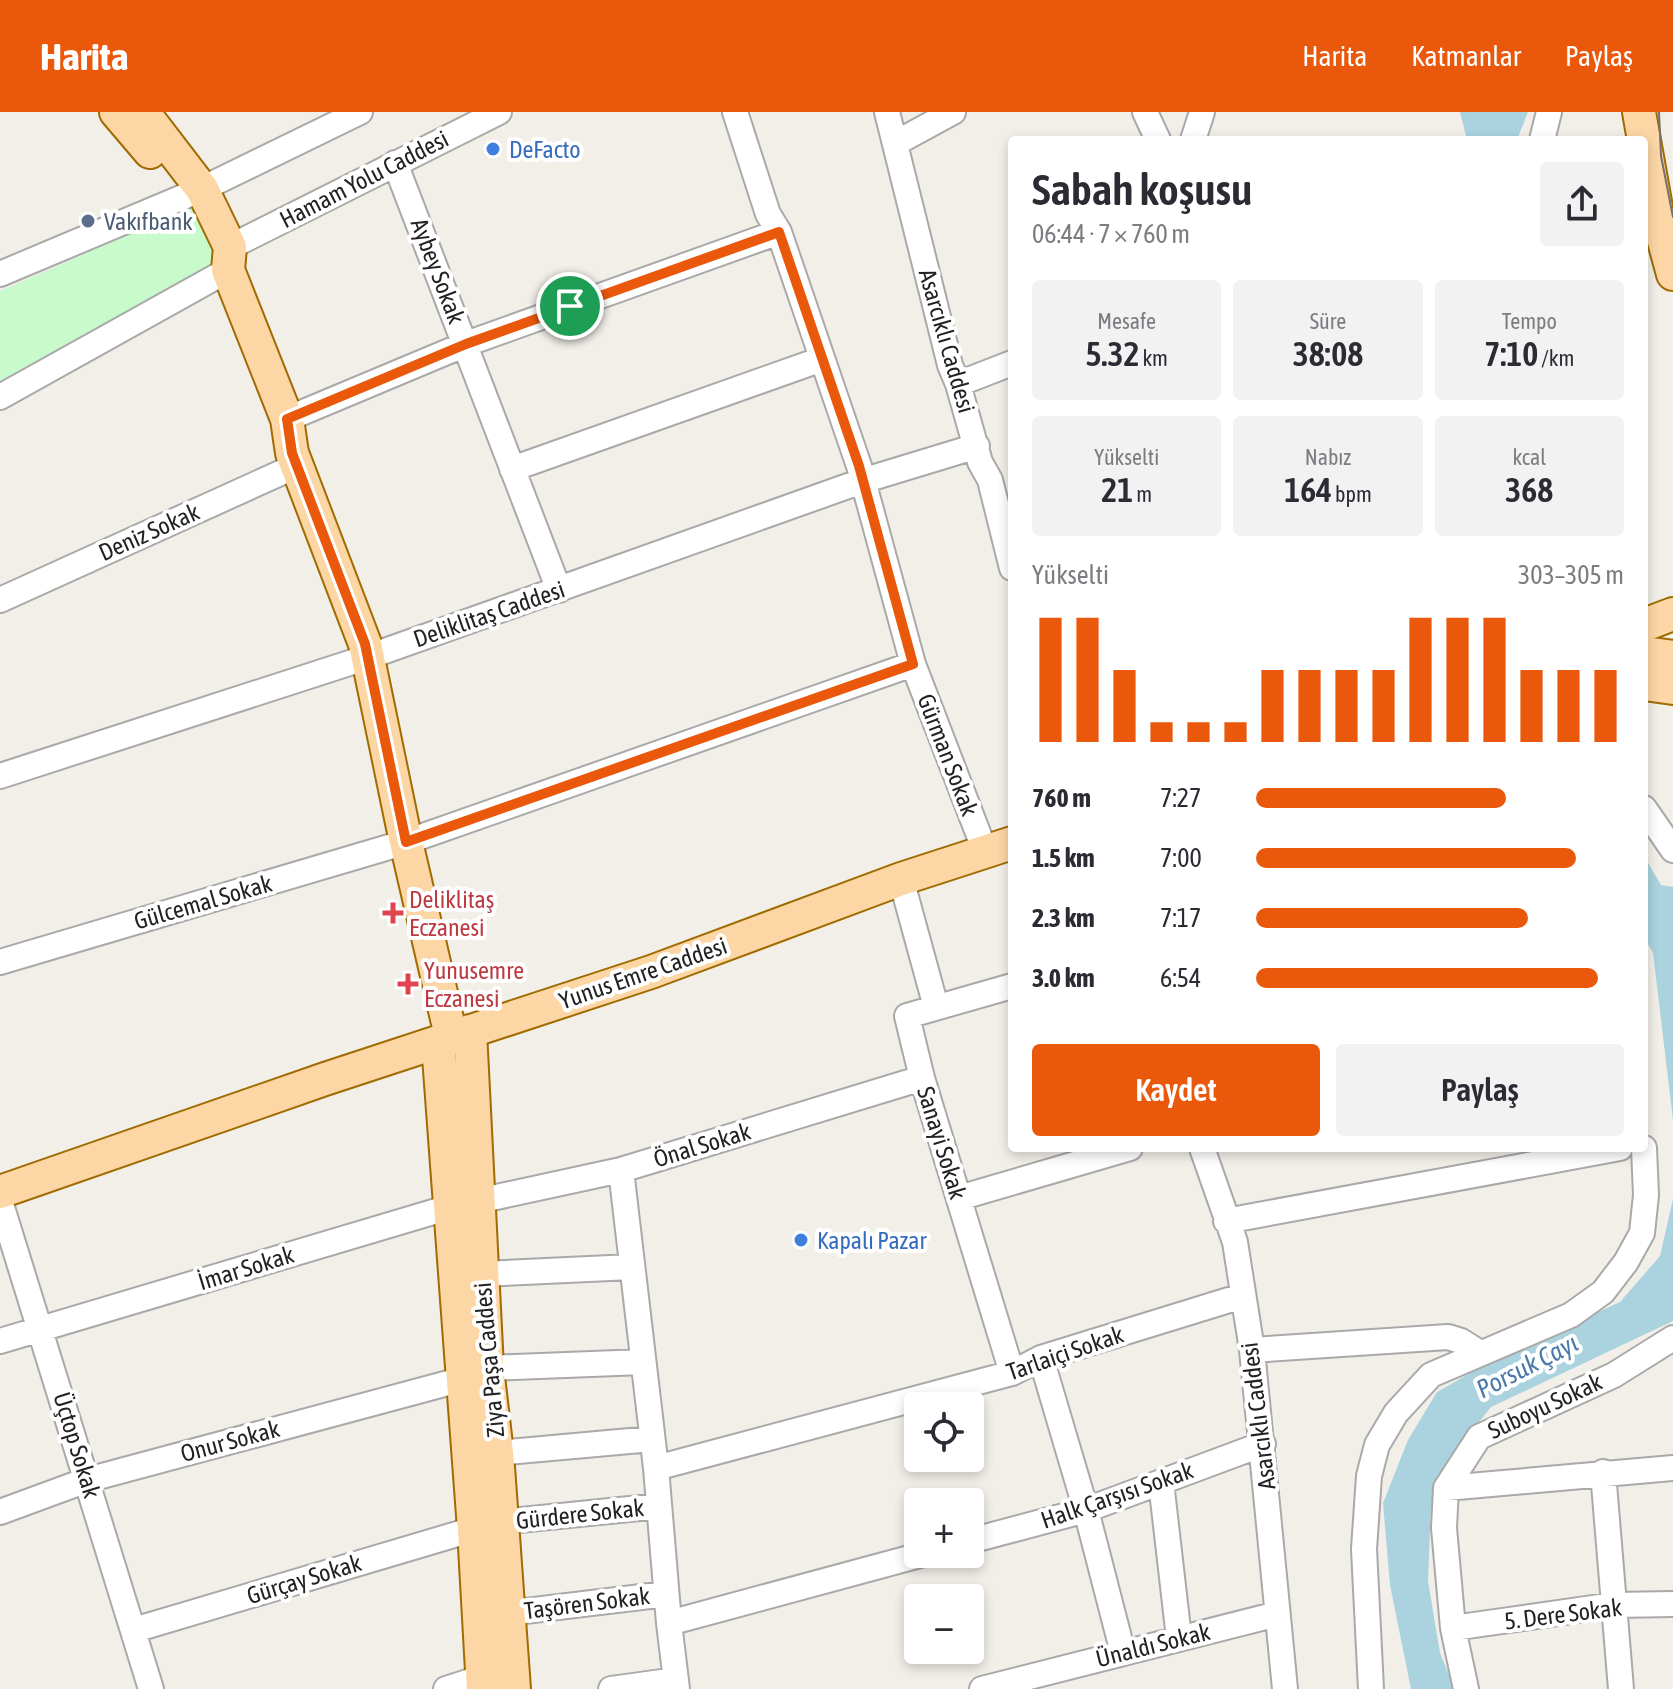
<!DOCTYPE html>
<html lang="tr">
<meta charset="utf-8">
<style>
:root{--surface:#fff;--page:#f2f2f3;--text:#2b2b33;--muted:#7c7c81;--accent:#ea580c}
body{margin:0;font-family:"Asap Condensed",sans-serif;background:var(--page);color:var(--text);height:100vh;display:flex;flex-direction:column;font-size:30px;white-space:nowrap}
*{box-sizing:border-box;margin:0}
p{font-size:26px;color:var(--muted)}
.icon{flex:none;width:44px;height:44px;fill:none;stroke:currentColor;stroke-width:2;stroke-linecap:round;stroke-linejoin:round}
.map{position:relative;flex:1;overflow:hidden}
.drawer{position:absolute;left:1008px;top:24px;width:640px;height:1016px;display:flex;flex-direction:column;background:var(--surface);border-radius:8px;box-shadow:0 4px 12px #0003}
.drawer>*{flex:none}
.fabs{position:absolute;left:904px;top:1280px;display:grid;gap:16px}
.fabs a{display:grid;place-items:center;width:80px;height:80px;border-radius:8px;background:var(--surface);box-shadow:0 4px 12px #0003;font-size:40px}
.pin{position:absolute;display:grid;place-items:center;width:68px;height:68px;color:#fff;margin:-34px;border:4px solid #fff;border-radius:50%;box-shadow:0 2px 8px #0007}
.round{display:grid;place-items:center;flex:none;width:84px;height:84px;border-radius:8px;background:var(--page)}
.headline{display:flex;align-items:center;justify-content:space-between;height:136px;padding:0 24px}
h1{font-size:44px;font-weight:600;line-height:60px}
.figures{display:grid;grid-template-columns:repeat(3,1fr);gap:12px;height:136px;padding:8px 24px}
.figures div{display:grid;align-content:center;border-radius:8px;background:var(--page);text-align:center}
.figures b{font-size:34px;font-weight:600}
.figures small{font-size:22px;font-weight:400}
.figures p{font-size:22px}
.chart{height:224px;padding:16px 24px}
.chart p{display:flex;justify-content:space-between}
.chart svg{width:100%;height:144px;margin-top:8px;stroke:var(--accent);stroke-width:6}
.cta{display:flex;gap:16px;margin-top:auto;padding:16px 24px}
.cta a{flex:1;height:92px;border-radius:8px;background:var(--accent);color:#fff;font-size:32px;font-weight:600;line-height:92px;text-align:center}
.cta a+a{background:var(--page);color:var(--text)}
ul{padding:0 24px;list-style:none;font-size:26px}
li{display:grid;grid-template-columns:128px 96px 1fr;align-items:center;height:60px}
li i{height:20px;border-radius:10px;background:var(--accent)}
header{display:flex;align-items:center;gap:48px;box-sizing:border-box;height:112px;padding:0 40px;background:var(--accent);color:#fff}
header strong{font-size:38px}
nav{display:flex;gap:44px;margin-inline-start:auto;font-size:28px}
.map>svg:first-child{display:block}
.park{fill:#c8facc}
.water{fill:#aad3df}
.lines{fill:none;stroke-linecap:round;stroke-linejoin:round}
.minor-casing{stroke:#a9a9a9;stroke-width:28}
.major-casing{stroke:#a06b00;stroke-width:36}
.minor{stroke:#fff;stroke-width:24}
.major{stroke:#fcd6a4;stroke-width:32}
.tram{stroke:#707070;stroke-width:2}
.route-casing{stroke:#fff;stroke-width:16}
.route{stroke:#ea580c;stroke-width:10}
.shop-dot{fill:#3f7fe0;stroke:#fff;stroke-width:3}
.service-dot{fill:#5c6f8a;stroke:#fff;stroke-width:3}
.health-dot{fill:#e0444e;stroke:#fff;stroke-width:3}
.labels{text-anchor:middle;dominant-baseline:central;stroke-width:8;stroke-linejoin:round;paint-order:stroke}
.shop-label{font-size:24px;fill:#366cbe;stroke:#fff;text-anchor:start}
.street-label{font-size:24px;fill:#222;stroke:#fff}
.service-label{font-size:24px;fill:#4e5e75;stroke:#fff;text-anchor:start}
.health-label{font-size:24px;fill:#be3a42;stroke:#fff;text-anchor:start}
.water-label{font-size:26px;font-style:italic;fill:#4a7aab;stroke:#fff}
</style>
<header>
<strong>Harita</strong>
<nav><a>Harita</a><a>Katmanlar</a><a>Paylaş</a></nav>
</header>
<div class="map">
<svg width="1673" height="1577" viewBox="0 0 1673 1577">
<rect width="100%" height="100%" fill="#f2efe9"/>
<!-- park -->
<path class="park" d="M198,92l19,42 -4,18 -213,117v-90z"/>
<!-- water -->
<path class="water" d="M1460,0h68l-11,28h-50z
M1644,744l17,29 12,2v233l-20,-167 -9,-16z
M1673,1087v122l-182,86 -37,47 -23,52 -3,75 12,72 15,36h-44l-21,-104 -7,-82 25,-63 29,-48 49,-28 134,-62 40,-46z"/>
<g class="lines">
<defs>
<path id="minor" d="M735,0l33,102 11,18 80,234 54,198 72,187
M887,0l63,253 8,19 22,78 10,18 22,88
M1145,0l13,28
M1193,28l9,-28
M1542,28l7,-28
M896,31l57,-31
M395,51l164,427
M230,135l269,-135
M0,162l202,-85 158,-77
M958,272l54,-21
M0,285l228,-127
M287,307l179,-75 313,-112
M512,357l310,-110
M0,488l298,-135
M0,664l368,-119 494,-176 115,-35
M1644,696l29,42
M901,767l35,128
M0,850l406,-120 507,-178
M1202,1036l33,94 17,108 33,339
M621,1058l35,298 13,155 8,66
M959,1086l171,-50
M0,1089l151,488
M478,1089l143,-31 301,-92
M1226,1109l394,-73
M482,1162l150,-7
M0,1229l450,-134
M1252,1238l196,-13 13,4 19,12
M1041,1246l45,152 37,143
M487,1256l156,-6
M1012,1261l-90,-295 -15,-62 105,-30
M497,1341l155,-14
M656,1356l356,-95 29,-15 201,-62
M1603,1360l18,217
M1161,1370l18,156
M1446,1376l227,-20
M0,1400l87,-32 376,-101
M501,1410l158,-16
M970,1429l116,-31 177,-66
M508,1501l158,-19
M669,1511l255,-69
M1453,1516l161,-23 59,-1
M134,1518l340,-101
M446,1577l37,-12
M611,1577l65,-9
M982,1577l295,-75
M1371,1577l-7,-140 5,-73 8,-31 19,-32 35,-38 140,-60 32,-23 23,-30 16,-29 4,-38 -2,-47
M1466,1577l-13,-61 -9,-100 2,-40 33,-51 135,-62 59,-37"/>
<path id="major" d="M116,0l34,40
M143,0l59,77 28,58 -2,23 59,149 5,34 73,191 41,198 45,194
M1639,0l19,107 15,55
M1644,513l29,-11
M1644,541l29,4
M1644,572l29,4
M470,919l17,337 10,85 17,236
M438,931l36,486 9,160
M0,1080l325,-113 326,-107 250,-93 111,-36"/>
</defs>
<!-- minor casing -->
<use href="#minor" class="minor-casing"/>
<!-- major casing -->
<use href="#major" class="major-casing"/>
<!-- minor -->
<use href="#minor" class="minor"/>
<!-- major -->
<use href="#major" class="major"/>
<!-- tram -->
<path class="tram" d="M1659,0l2,44 12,61"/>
</g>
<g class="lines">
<defs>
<path id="route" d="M779,120l80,234 54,198 -507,178 -41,-198 -73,-191 -5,-34 179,-75z"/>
</defs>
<!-- route casing -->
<use href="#route" class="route-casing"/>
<!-- route -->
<use href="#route" class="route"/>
</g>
<!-- markers -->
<g class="shop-dot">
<circle cx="493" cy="37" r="8"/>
<circle cx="801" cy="1128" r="8"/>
</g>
<circle class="service-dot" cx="88" cy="109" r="8"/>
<g class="health-dot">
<path d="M389 789h8v8h8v8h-8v8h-8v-8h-8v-8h8z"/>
<path d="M404 860h8v8h8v8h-8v8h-8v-8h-8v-8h8z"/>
</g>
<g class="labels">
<!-- shop labels -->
<g class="shop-label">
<text x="509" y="37">DeFacto</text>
<text x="817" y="1128">Kapalı Pazar</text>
</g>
<!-- street labels -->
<g class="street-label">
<text transform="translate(364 67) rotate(-27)">Hamam Yolu Caddesi</text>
<text transform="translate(438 159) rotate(69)">Aybey Sokak</text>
<text transform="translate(947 229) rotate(74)">Asarcıklı Caddesi</text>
<text transform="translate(149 420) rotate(-24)">Deniz Sokak</text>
<text transform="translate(489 502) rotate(-19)">Deliklitaş Caddesi</text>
<text transform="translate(948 643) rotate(69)">Gürman Sokak</text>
<text transform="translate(203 790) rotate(-16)">Gülcemal Sokak</text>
<text transform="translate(643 861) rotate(-19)">Yunus Emre Caddesi</text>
<text transform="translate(942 1031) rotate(73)">Sanayi Sokak</text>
<text transform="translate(702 1033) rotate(-17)">Önal Sokak</text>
<text transform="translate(246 1156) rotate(-17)">İmar Sokak</text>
<text transform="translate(1065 1241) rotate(-19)">Tarlaiçi Sokak</text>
<text transform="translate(489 1248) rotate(-95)">Ziya Paşa Caddesi</text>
<text transform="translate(1545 1294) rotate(-25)">Suboyu Sokak</text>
<text transform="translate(1258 1304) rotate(-97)">Asarcıklı Caddesi</text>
<text transform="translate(230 1329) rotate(-15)">Onur Sokak</text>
<text transform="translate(77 1333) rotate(73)">Üçtop Sokak</text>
<text transform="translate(1117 1383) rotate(-19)">Halk Çarşısı Sokak</text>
<text transform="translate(580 1402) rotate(-6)">Gürdere Sokak</text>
<text transform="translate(304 1467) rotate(-17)">Gürçay Sokak</text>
<text transform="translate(587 1491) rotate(-7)">Taşören Sokak</text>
<text transform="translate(1563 1502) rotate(-7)">5. Dere Sokak</text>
<text transform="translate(1153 1533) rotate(-14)">Ünaldı Sokak</text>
</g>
<!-- service labels -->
<g class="service-label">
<text x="104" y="109">Vakıfbank</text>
</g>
<!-- health labels -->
<g class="health-label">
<text x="409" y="787">Deliklitaş<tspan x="409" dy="28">Eczanesi</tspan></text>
<text x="424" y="858">Yunusemre<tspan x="424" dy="28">Eczanesi</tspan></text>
</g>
<!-- water labels -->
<g class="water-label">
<text transform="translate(1527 1254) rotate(-27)">Porsuk Çayı</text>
</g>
</g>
</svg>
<div class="fabs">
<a><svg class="icon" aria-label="locate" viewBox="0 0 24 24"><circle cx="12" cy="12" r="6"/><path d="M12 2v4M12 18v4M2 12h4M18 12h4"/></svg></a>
<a>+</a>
<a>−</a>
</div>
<div class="pin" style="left:570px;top:194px;background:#1e9e55"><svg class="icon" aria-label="arrive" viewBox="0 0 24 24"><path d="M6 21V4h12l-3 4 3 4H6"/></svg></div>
<section class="drawer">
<div class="headline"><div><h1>Sabah koşusu</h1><p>06:44 · 7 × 760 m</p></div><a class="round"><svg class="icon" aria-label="share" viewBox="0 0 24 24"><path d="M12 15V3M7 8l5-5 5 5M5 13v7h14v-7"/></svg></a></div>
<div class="figures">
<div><p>Mesafe</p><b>5.32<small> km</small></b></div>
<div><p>Süre</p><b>38:08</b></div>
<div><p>Tempo</p><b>7:10<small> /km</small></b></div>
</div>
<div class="figures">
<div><p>Yükselti</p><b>21<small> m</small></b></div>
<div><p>Nabız</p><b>164<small> bpm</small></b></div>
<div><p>kcal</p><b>368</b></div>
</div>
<div class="chart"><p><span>Yükselti</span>303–305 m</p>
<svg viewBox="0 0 160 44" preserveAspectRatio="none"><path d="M5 44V6M15 44V6M25 44V22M35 44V38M45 44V38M55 44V38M65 44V22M75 44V22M85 44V22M95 44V22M105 44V6M115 44V6M125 44V6M135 44V22M145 44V22M155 44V22"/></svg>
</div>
<ul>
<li><b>760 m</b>7:27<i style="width:68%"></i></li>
<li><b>1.5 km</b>7:00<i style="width:87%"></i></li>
<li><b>2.3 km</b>7:17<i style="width:74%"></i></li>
<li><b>3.0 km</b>6:54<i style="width:93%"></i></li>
</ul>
<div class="cta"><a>Kaydet</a><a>Paylaş</a></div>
</section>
</div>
